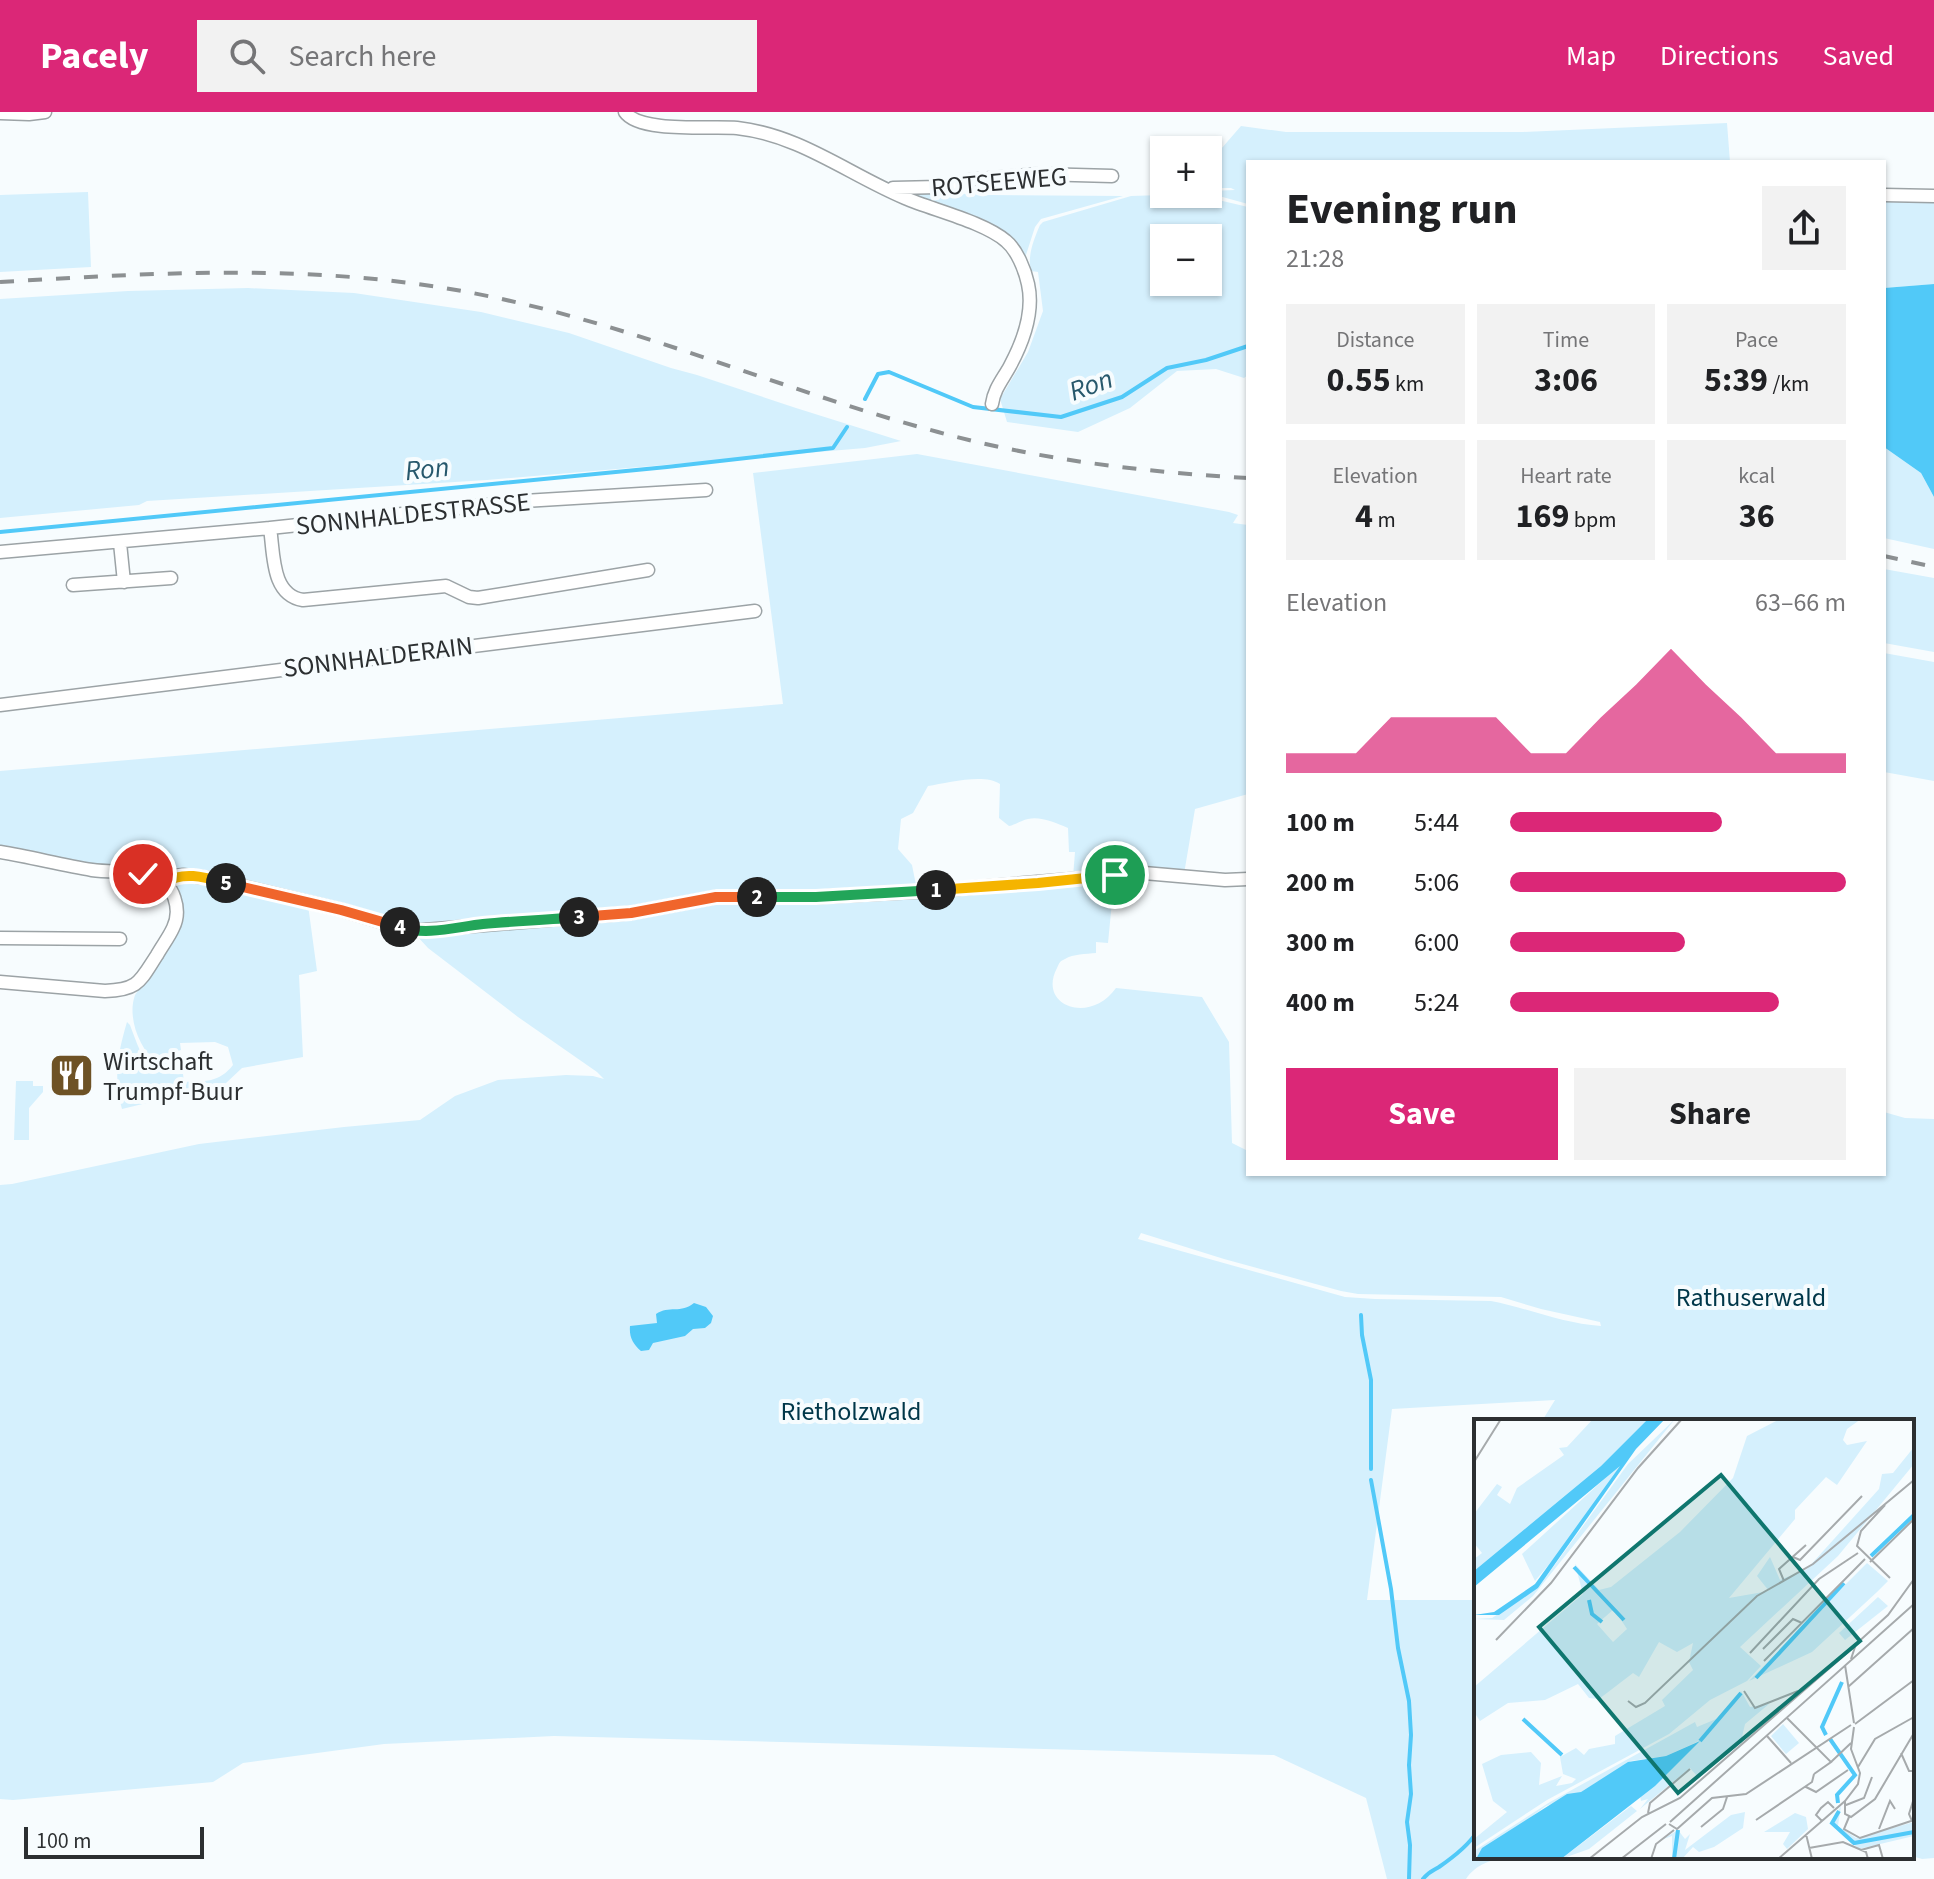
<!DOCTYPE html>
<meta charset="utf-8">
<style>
:root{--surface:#fff;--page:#f2f2f2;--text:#202124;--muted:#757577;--accent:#db2777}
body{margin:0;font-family:"Source Sans 3",sans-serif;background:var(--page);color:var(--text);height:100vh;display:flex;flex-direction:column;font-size:30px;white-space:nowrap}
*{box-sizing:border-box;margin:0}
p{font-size:26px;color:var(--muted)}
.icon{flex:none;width:44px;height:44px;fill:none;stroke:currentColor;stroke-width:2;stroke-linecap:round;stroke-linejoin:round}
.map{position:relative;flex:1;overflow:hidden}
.sheet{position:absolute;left:1246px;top:48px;width:640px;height:1016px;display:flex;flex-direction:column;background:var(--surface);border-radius:0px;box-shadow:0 2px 6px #0004}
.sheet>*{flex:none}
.buttons{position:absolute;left:1150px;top:24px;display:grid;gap:16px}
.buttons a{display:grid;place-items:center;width:72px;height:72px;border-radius:0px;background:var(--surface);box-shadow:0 2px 6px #0004;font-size:40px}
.scale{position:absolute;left:24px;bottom:20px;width:180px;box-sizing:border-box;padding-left:8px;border:4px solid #2c2f31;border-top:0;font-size:22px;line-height:28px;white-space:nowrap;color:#2c2f31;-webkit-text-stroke:6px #f7fcfe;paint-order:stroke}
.pin{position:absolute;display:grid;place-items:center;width:68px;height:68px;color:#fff;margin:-34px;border:4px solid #fff;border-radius:50%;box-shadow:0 2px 8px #0007}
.km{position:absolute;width:40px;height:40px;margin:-20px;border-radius:50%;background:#222;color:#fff;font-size:22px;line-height:40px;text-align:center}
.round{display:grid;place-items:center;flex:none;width:84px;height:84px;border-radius:0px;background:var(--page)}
.overview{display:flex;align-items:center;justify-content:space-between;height:136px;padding:0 40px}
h1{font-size:44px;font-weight:700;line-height:60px}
.figures{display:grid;grid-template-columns:repeat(3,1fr);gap:12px;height:136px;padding:8px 40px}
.figures div{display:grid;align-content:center;border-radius:0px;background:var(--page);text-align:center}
.figures b{font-size:34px;font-weight:700}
.figures small{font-size:22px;font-weight:400}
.figures p{font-size:22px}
.chart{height:224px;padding:16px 40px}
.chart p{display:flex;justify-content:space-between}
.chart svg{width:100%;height:144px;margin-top:8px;fill:var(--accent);opacity:.7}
.cta{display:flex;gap:16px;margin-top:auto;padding:16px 40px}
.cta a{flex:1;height:92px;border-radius:0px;background:var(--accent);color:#fff;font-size:32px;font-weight:700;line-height:92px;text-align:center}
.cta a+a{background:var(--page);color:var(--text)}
ul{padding:0 40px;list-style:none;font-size:26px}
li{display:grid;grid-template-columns:128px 96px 1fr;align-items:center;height:60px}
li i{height:20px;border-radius:10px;background:var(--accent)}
header{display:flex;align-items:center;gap:48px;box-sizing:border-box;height:112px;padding:0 40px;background:var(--accent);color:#fff}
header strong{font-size:38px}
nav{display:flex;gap:44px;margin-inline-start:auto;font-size:28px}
.search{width:560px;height:72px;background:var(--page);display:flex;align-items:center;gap:20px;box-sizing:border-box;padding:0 28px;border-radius:0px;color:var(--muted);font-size:30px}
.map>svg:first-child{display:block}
.green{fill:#d5f0fd;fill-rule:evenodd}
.water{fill:#51c9f8}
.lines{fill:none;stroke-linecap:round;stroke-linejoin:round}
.stream{stroke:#51c9f8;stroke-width:4}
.street-casing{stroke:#9ca3a6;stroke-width:15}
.street{stroke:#fff;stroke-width:12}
.rail{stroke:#8c9092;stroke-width:4;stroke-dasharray:14 14;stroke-linecap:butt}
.split-1-casing{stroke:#fff;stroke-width:16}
.split-2-casing{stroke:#fff;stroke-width:16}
.split-3-casing{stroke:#fff;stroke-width:16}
.split-4-casing{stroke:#fff;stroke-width:16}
.split-5-casing{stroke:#fff;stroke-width:16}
.split-6-casing{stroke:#fff;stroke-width:16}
.split-1{stroke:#f5b400;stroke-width:10}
.split-2{stroke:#22a559;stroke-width:10}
.split-3{stroke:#f0652b;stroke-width:10}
.split-4{stroke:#22a559;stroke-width:10}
.split-5{stroke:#f0652b;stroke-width:10}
.split-6{stroke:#f5b400;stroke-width:10}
.labels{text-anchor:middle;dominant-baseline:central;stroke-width:8;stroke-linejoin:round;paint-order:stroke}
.street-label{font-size:26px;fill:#2c2f31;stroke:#f7fcfe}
.poi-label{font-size:26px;fill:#2c2f31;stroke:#f7fcfe;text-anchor:start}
.park-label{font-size:26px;fill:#003749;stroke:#f7fcfe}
.water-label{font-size:28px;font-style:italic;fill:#27586c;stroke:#f7fcfe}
.inset-river{fill:none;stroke:#51c9f8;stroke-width:4}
.inset-road{fill:none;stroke:#a6aaac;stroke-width:2}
.view{fill:#0f766e;fill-opacity:0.15;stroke:#0f766e;stroke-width:4}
.inset-edge{fill:none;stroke:#2c2f31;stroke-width:4}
</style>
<header>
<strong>Pacely</strong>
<div class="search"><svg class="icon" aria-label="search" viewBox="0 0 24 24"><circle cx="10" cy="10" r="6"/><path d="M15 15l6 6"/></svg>Search here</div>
<nav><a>Map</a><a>Directions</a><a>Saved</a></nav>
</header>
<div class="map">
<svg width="1934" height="1767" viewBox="0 0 1934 1767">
<rect width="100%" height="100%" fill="#f7fcfe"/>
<!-- green -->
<path class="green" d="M1727,11l3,39h-482v42l-40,-11v-2l27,-1 -4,-2h-23v-14l7,-1 6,-24 20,-23 45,6h237z
M900,79l91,4 132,1 -82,23 -6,8 -10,31 -9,-13z
M88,80l3,75 -91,5v-77z
M1193,82l55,13v168l-4,3 -28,-9 -39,2 -47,37 -52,24 -71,-10 -7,-23 28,-47 15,-41 -5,-39 -7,-1c-4,-15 3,-32 9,-46l3,-3 88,-26zM1164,126h44v44h-44z
M1884,88l50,1v83l-50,4z
M248,176l106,5 127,19 88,21 102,35 26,7 99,33 105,33 -36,7 -378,32 -340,21 -8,4 -139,13v-219l128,-8z
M1884,335l37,26 13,24v52l-50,-11z
M917,342l312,58 9,3 -5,8 15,2v269l-53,15 -11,65 -111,3 2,-25h-6l-1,-24c-14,-6 -32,-14 -46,-7 -5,2 -8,4 -13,5l-10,-8 1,-34c-16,-11 -53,-1 -72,2l-15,27 -12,6 -3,30 14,16 5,25 -115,5 -377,34 -247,-59h-53l-125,-25v-74l783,-67 -30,-231z
M1884,457l50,9v74l-50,-9z
M1884,541l50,9v119l-50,-9z
M185,766l123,27 9,66 -18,4 4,82 -61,11 -17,16 -103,25c-9,-30 -4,-57 5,-87l3,3c11,29 16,51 53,49l1,8c21,-1 35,1 49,-17l-5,-18 -13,-5 -35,1 1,7 -11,3 -2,11h-10c-19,-15 -31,-47 -23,-69l42,-64 -2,-46 1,-4z
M1104,769l7,6 1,15 -4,41 -12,-1v11c-10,1 -23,1 -31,6 -6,3 -5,3 -8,9 -20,38 33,57 59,20l86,9 27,45 3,101 16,8v23h636v-62l21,6 29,1v739l-12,1 -10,-3v-435h-370l13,-21 -163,9 -25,191h109v257h32c-17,3 -32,7 -42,22h-79l-21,-81 -92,-43 -720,-19 -170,8 -141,19 -30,19 -200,18 -13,-1v-614l12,-1 187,-40 145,-17 76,-7 35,-24 43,-16 68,-5 27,1 11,3 -7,-7 -79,-55 -90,-69 -11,-12 266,-32zM1141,1121l83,26 117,32 17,3 143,3 40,12 59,13 1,4c-37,-2 -73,-18 -110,-25l-116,-2 -30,-2 -207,-58z
M16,969h17v5h10v6l-14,16v32h-15z"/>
<!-- water -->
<path class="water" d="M1934,172v213l-13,-24 -37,-26v-159z
M694,1191l12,4 7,9 -2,7 -6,5 -12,1 -8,7 -32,7 -4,7 -8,1c-8,-7 -12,-14 -11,-25l27,-3 -1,-9c13,-9 25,0 38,-11z"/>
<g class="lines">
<!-- stream -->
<path class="stream" d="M865,287l13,-25 11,-2 84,35 88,10 61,-20 45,-29 39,-8 42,-14
M0,420l667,-65 166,-19 14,-21
M1361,1203l1,20 9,45v89
M1371,1368l20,109 7,59 11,53 2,34 -2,30 2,29 -4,28 3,23 -1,34
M1475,1694l1,4
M1423,1767c5,-7 9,-8 16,-12 13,-9 29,-21 37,-34"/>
<defs>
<path id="street" d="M625,0c14,21 87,14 112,16 63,7 111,46 168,70 28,12 79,24 101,43 11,9 19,29 22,43 6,27 -5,58 -18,82 -7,13 -16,23 -18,38
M0,1l29,1 16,-2
M893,76l46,-1 31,-7 69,-6 73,2
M1884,83l50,1
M270,416c4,26 1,67 33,72l143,-14 23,11 9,1 170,-28
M120,431l4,39
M0,440l270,-24 254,-27 182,-11
M73,473l98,-7
M0,593l755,-94
M0,740c31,5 61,13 92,18 19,3 43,-1 62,6 20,7 28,34 19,52 -4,9 -11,18 -16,27 -17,26 -18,35 -52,36l-105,-9
M164,770l11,-6 8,-1 25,3 133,32 71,21 219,-18 85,-16h100l116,-6 212,-18 81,7 23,-1
M0,826l120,1"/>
</defs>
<!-- street casing -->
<use href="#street" class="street-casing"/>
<!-- street -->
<use href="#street" class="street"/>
<!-- rail -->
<path class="rail" d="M0,170c167,-10 332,-20 497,16 151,32 293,95 441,134 102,28 205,40 310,46
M1884,444l50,11"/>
</g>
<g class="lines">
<defs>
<path id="split-1" d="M936,778l102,-7 77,-8"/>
<path id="split-2" d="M757,785h59l120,-7"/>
<path id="split-3" d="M579,805l52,-4 85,-16h41"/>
<path id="split-4" d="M400,815c26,9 56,0 83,-3 32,-3 64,-4 96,-7"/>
<path id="split-5" d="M226,771l115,27 59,17"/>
<path id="split-6" d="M143,762l12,2 9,6c21,-11 40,-5 62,1"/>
</defs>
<!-- split-1 casing -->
<use href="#split-1" class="split-1-casing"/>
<!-- split-2 casing -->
<use href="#split-2" class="split-2-casing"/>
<!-- split-3 casing -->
<use href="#split-3" class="split-3-casing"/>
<!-- split-4 casing -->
<use href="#split-4" class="split-4-casing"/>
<!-- split-5 casing -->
<use href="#split-5" class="split-5-casing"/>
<!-- split-6 casing -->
<use href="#split-6" class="split-6-casing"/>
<!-- split-1 -->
<use href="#split-1" class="split-1"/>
<!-- split-2 -->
<use href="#split-2" class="split-2"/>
<!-- split-3 -->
<use href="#split-3" class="split-3"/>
<!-- split-4 -->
<use href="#split-4" class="split-4"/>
<!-- split-5 -->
<use href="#split-5" class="split-5"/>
<!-- split-6 -->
<use href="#split-6" class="split-6"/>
</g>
<!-- icons -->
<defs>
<symbol id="restaurant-square" viewBox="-11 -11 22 22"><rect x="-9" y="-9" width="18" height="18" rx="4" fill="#6e5225" stroke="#f7fcfe"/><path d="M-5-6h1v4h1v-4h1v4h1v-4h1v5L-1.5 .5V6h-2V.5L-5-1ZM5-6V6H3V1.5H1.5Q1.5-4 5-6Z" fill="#fff"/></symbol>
</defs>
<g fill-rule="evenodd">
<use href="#restaurant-square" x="46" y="938" width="51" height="51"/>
</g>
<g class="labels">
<!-- street labels -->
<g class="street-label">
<text transform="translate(999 70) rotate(-5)">ROTSEEWEG</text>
<text transform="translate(413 402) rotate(-6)">SONNHALDESTRASSE</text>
<text transform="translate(378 545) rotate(-7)">SONNHALDERAIN</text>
</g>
<!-- poi labels -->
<g class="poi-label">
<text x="103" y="949">Wirtschaft<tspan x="103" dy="30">Trumpf-Buur</tspan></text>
</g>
<!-- park labels -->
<g class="park-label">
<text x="1751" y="1185">Rathuserwald</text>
<text x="851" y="1299">Rietholzwald</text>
</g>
<!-- water labels -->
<g class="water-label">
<text transform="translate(1091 273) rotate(-20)">Ron</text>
<text transform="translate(427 357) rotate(-6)">Ron</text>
</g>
</g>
<!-- overview -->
<g transform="translate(1474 1307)">
<rect width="440" height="440" fill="#f7fcfe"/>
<path d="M119,0h55l-47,47 -127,105v-12l8,-6 -8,-10v-29l23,-30 5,3 -5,8 13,9 7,-16 47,-33 -5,-7 8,-1zM201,0l-142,177 -29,24 -30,-1 18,-1 46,-30 90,-124zM306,0h81l-14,10 -4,11 4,5 20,-4 -30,44 -11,-8 -31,33v9l-66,79 40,-7 -12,-15 13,-19 10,23 27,-11 72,-80 3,-15 11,-1 21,-26v17l-76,92 -98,91 21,19 -14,15 -37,19 -41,34 -122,66 -73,48v-9l33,-27 -14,-11 -11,-37 19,-9 30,-3 10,11 -2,22 23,-9 -6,10 16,-3 4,-4 -13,-5 -3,-17 16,-9 8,7 5,-6 26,-5v-8l50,-30 -3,-6 31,-30 -4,-8 4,-19 -16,9 -18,-10 -20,35 -6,-4 -34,26 -10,-1 -11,-14 -33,16 -37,3 -28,18 -6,-9v-25l109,-93 -8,-30 24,26 12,-3 69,-55 53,-54 14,-42zM140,190l13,20 -14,13 -16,-18zM149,43l-46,69 -42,50 -13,-27zM393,144l21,18 -11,11 -65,60 -63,29zM404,178l10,9 -43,34 -6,-7zM267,272l9,16 19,-3 -24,20 -3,13 -45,39 -7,-8 -50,41 8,-10 -7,2 -1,-5 59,-55 -33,15 -35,5 -50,31 -35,14 -72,53v-8l76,-49 145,-80 2,5 24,-10zM309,305l16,19 -13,11 -15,-18zM157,387l6,5 -48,38 -28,10zM367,387l-3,20 18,12 58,-16v14l-55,13 -28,-25zM271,393l-2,16 -29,19 -15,5 -6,-5 -11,12h-10v-23l-11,4 17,-10 7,9 5,-5 -5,16 46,-35zM321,394l11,4 2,12 -21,20 -4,-5 7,-12h-26z" fill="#d5f0fd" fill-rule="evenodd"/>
<path d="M174,0h17l-29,30 -98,139 -39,27h-25l20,-3 41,-28 85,-118 -146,121v-16l127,-105zM226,322l-45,45 -94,73h-85l6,-11 85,-54 14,-2 47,-30 38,-6z" fill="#51c9f8"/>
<path class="inset-river" d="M397,137l43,-41M100,148l50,53M115,181l3,14 10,8M282,259l88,-95M49,300l39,36M352,316l-4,-8 20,-45M356,320l25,36 -18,20 1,8M226,322l41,-48M365,392l-7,12 22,20 60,-11M200,440l4,-29"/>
<path class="inset-road" d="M0,43l27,-43M411,86l-24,26 -4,15 33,32M319,138l7,3 62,-64M396,143l44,-43M310,162l-5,-12 27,-24M22,221l55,-57 87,-115 44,-49M289,230l30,-30 9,4M276,234l69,-74 39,-26M377,240l5,-15 32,-29 26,-36M290,242l101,-102M371,246l9,58M374,268l66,-59M270,272l11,17 43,-17M154,282l8,6 9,-4 112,-107 56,-32 101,-84M313,299l44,44 -17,12M381,305l59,-44M293,317l24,27M427,334l8,18h5M357,343l20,-19M384,348l17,-28 39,-22M332,368l10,5 32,-22M371,382v13l6,3 24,-18 39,-66M372,386l18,-7 8,-21M174,394l2,-10 40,-34M375,398l-5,12 16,9 54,-18M282,401l56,-38 2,-8M348,402l-6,-6 5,-7 7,-6 6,6M438,402l-3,-7 5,-16M196,403l244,-218M195,405l8,5 35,-31 34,-4 105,-69M227,408l22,-18 4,-12M405,410l11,-28 5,8M332,415l6,25M335,429l34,-6 23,10 2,7M387,431l18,-5 4,14M115,440l53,-42 38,-19 175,-152M147,440l45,-35M177,440l5,-15 18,-14M304,440l67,-58 13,-17 2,-11 -9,-24 3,-22"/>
<path class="view" d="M247,56l139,166 -182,152 -139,-166z"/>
<rect width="440" height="440" class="inset-edge"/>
</g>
</svg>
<div class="buttons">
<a>+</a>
<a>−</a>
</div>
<div class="scale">100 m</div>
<div class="pin" style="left:1115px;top:763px;background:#1e9e55"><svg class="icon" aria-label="arrive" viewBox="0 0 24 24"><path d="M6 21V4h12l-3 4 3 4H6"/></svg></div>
<div class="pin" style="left:143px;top:762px;background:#d93025"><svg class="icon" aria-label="check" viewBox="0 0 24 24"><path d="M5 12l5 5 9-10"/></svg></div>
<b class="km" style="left:936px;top:778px">1</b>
<b class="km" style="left:757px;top:785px">2</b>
<b class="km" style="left:579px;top:805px">3</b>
<b class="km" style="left:400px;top:815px">4</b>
<b class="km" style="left:226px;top:771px">5</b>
<section class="sheet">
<div class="overview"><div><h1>Evening run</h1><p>21:28</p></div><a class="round"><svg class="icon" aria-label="share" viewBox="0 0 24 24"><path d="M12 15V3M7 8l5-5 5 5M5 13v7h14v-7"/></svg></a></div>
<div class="figures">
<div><p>Distance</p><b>0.55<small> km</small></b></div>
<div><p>Time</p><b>3:06</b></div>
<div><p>Pace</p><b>5:39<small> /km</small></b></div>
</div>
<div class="figures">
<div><p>Elevation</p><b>4<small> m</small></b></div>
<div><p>Heart rate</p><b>169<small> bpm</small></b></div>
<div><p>kcal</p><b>36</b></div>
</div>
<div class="chart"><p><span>Elevation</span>63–66 m</p>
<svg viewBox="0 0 160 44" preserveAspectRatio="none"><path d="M0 44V38L10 38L20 38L30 27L40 27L50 27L60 27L70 38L80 38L90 27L100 17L110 6L120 17L130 27L140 38L150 38L160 38V44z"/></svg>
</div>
<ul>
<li><b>100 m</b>5:44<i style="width:63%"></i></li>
<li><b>200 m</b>5:06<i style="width:100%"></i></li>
<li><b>300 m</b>6:00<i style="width:52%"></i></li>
<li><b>400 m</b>5:24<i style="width:80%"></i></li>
</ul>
<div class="cta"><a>Save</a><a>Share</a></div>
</section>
</div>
